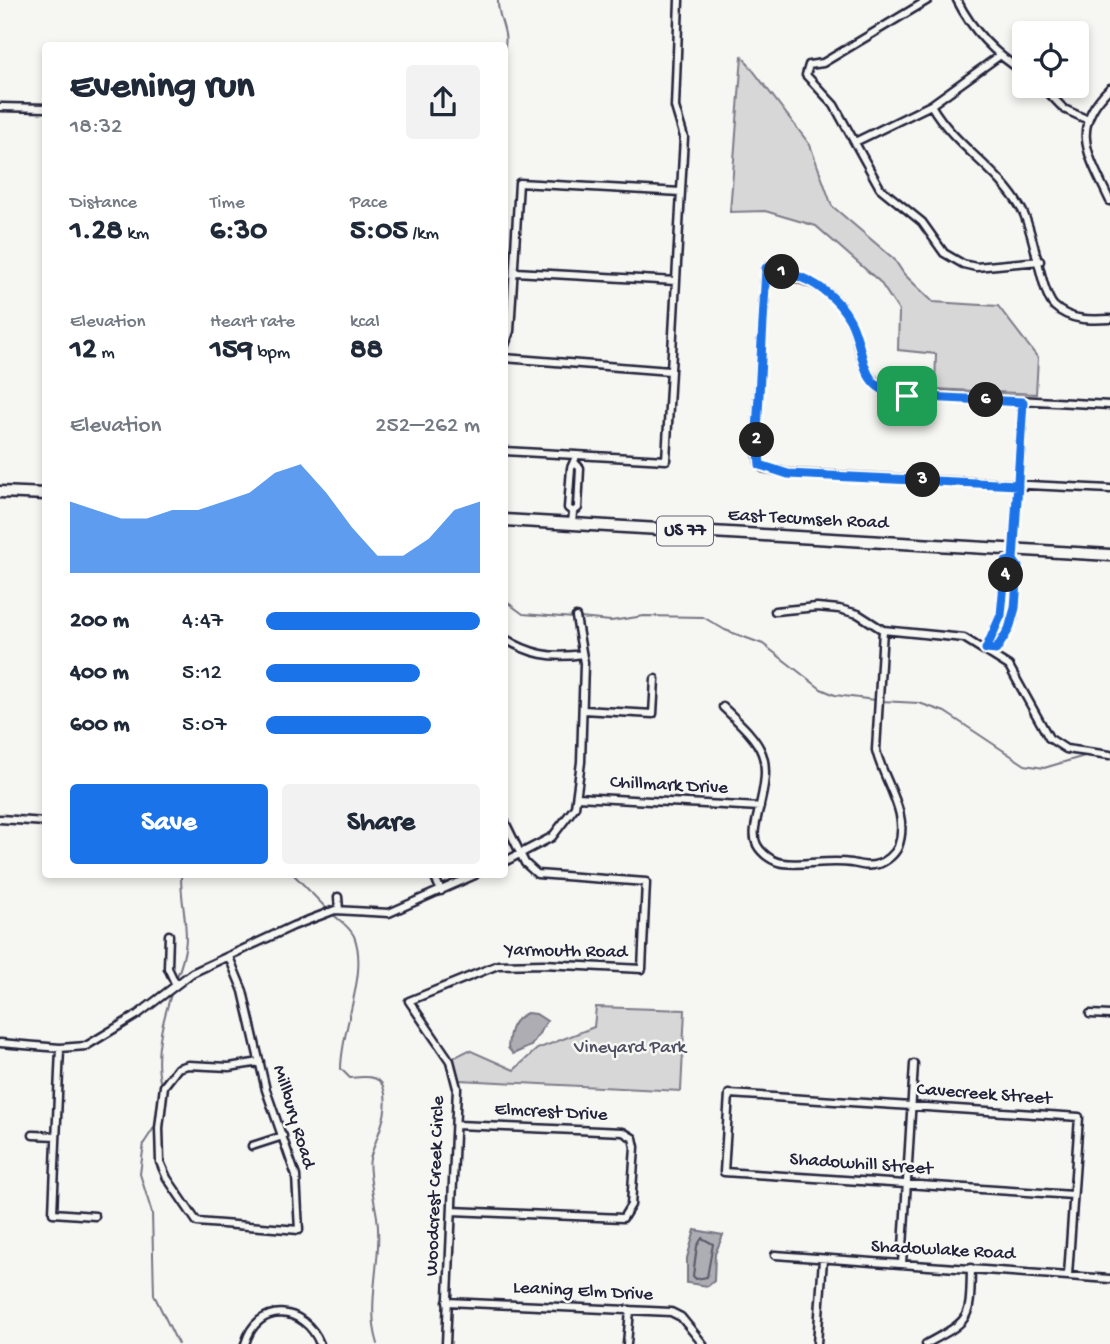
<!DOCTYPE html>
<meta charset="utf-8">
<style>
:root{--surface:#fff;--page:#f2f2f3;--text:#1f2937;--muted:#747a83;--accent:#1a73e8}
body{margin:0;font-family:"Gochi Hand",sans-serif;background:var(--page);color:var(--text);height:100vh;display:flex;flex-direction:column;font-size:26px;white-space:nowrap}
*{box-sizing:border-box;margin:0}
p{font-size:23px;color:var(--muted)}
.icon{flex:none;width:38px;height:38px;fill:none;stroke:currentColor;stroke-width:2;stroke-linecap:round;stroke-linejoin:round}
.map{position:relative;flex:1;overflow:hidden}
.sheet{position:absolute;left:42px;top:42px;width:466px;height:836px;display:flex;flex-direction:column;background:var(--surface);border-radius:7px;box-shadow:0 4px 10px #0003}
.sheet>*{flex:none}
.fabs{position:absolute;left:1012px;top:21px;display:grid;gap:14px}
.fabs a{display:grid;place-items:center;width:77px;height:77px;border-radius:7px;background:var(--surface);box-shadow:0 4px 10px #0003;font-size:35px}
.pin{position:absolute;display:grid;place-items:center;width:60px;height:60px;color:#fff;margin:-30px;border-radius:14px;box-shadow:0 4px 10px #0006}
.km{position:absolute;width:35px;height:35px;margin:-18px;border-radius:50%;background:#222;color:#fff;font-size:19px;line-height:35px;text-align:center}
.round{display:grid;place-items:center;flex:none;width:74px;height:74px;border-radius:7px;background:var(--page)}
.head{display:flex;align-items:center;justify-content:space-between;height:119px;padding:0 28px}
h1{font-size:38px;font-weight:800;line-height:52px}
.figures{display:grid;grid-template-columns:repeat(3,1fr);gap:10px;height:119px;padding:7px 28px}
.figures div{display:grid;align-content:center}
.figures b{font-size:30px;font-weight:800}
.figures small{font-size:19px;font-weight:400}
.figures p{font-size:19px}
.chart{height:196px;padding:14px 28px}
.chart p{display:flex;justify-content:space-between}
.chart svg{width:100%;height:126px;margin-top:7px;fill:var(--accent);opacity:.7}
.button{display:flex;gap:14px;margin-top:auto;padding:14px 28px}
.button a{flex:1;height:80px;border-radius:7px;background:var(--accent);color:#fff;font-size:28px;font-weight:800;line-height:80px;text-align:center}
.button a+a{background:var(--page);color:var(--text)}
ul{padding:0 28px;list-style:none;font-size:23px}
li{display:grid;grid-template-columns:112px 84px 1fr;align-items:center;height:52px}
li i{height:18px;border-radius:9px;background:var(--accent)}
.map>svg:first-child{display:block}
.green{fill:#d7d7d7;stroke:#7c7c89;stroke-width:2}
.water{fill:#adadb3;stroke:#757583;stroke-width:2}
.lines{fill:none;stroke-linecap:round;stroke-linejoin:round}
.shore{stroke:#5a5a6b;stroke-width:2}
.stream{stroke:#757583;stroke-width:2}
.minor-casing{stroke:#22223b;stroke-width:11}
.primary-casing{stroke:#22223b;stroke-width:15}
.minor{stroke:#f6f6f2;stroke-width:6}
.primary{stroke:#f6f6f2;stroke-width:10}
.route-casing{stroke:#fff;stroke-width:14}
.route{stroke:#1a73e8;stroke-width:9}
.labels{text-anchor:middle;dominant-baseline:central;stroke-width:5;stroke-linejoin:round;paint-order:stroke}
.shield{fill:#f6f6f2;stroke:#626272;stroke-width:2}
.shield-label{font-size:18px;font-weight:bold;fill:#22223b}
.street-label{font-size:19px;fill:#22223b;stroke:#f6f6f2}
.park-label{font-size:19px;fill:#4f4f62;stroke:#f6f6f2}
</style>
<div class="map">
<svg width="1110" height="1344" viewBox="0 0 1110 1344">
<rect width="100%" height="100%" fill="#f6f6f2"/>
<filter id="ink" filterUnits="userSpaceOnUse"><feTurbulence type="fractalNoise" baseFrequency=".0143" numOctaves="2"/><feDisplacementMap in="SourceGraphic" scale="14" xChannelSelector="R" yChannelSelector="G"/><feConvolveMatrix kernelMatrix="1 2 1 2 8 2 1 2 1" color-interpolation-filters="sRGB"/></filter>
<g filter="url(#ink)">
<!-- green -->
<path class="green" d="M742,56l68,89 22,61 62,53 10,15 29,28 65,4 40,52 -2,36 -101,-5 1,-35 -38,-4 1,-39 -19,-29 -64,-56 -51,-15 -35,1z
M596,1007l89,3 -4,81 -222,-11 -6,-22 16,-8 45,20 23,-21 57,-22z"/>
<!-- water -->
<path class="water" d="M527,1013l9,1 11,7 -16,25 -18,8 -5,-6c1,-16 3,-28 19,-35z
M695,1230l28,5 -8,19 -1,27 -6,5 -21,-3v-25z"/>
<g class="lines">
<!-- shore -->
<path class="shore" d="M702,1238l11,6 -6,33 -11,2 -3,-3 4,-30z"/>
<!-- stream -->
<path class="stream" d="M498,0c-1,18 12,33 6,50
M504,600l19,14 51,4
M579,618l32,3 33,-5 59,1 22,13 38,14 58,45 14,6 40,5
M880,701l39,2 26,9 80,53 19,3 44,-13
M294,875l33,34
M331,913c8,7 18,13 23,23 15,37 -13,91 -13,133l9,9c10,-1 28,-4 33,8 9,25 -7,50 -13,73 -3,11 5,44 7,58 6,42 -12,87 1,127
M176,979c19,-44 5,-60 5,-104
M161,1085c-8,-30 2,-65 11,-94
M157,1123l-13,20 -4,31 12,39 2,82 24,49"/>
<defs>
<path id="minor" d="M928,0l-105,63 -14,2 -3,10 28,30 46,83 42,34 22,31 19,11 13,3 64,-6
M957,0c15,30 39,55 67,72
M1042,86l22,23 22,10
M1110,88c-42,40 -21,68 0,113
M931,105c25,43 66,62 91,105 13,24 19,83 32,96 16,15 36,14 56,13
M0,107l46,1
M855,142l76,-37 68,-49
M515,272l161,9
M504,348l6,-17 9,-148 162,9
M504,358l166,13
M1110,405l-221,-12c-38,-22 -23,-56 -48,-87 -23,-29 -45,-23 -68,-40l-7,2 -10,173 3,22 4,5 25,5 322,16
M504,451l162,9 18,-323 -9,-30 4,-107
M573,512l-5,-4 3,-40 4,-9
M572,524l1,-12 5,-4 2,-40 -5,-5
M1013,560l5,7 -5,51 -17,32 -10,-1 15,-34 5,-53z
M1013,560l10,-158
M775,611l42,-4 22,2 19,5 25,16 81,8 45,28 40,72 17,11 44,6
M504,638c25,16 48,21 78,16
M723,707c42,40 50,48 35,106 -2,10 -6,22 -1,32 5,9 16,17 26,18 22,3 45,-4 69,0 9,2 17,4 26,1 8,-2 17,-10 20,-17 13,-34 -15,-66 -22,-97l7,-120
M583,710l70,4 2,-35
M577,797l183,10
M0,819l46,3
M504,862l48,-25 23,-30 6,-45 3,-99 -8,-46
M434,875l7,16
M338,897l1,13
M169,935l-1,33 8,17
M229,957l14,34 23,99 30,86 3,54 -102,-8 -30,-44 -7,-16 -1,-34 5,-42 14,-18 10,-3 41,2 31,-5
M1090,1014l20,1
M0,1043l60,5 26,-2 51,-31 55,-42 101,-47 42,-16 54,3 86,-38
M60,1048l-7,165 42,3
M33,1135l23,1
M252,1146l31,-10
M452,1211l171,7 8,-13 4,-58 -2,-9 -10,-6 -166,-7
M775,1255l335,24
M902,1264l12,-200
M1068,1275l11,-158 -350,-23 -5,78 349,23
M447,1302l224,10 10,5 22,27
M245,1344c12,-43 60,-39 75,0
M446,1344l11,-256 -7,-27 -41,-60 89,-36 45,-1 99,5 4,-87 -109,-8 -12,-11 -21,-43
M627,1344l3,-34
M817,1344l6,-85
M926,1344c46,-25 44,-24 45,-76"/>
<path id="primary" d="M0,492l46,2
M504,520l606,35"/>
</defs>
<!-- minor casing -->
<use href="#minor" class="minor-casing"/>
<!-- primary casing -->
<use href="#primary" class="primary-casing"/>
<!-- minor -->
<use href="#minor" class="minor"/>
<!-- primary -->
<use href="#primary" class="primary"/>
</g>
</g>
<g class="lines" filter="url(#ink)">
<defs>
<path id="route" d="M907,396c-51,-3 -40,-44 -57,-76 -12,-22 -34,-39 -59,-46 -8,-2 -17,-9 -25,-6l-9,163 3,34 28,9 230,11 -5,75 -7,2 -5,53 -15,34 10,1 13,-21 6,-21 3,-41 -5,-7 10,-158 -116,-6"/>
</defs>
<!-- route casing -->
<use href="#route" class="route-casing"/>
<!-- route -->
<use href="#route" class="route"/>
</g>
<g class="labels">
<!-- shield labels -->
<rect class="shield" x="657" y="516.5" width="56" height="29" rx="5"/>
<g class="shield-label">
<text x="685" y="531">US 77</text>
</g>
<!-- street labels -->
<g class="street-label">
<text transform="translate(808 520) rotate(3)">East Tecumseh Road</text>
<text transform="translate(669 786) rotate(3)">Chillmark Drive</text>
<text transform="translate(566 952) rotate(1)">Yarmouth Road</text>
<text transform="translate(984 1095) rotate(4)">Cavecreek Street</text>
<text transform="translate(551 1113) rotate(3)">Elmcrest Drive</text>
<text transform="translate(293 1117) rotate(73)">Millbury Road</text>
<text transform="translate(861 1165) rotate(4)">Shadowhill Street</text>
<text transform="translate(436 1186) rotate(-88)">Woodcrest Creek Circle</text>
<text transform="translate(943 1251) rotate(3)">Shadowlake Road</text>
<text transform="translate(583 1292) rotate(3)">Leaning Elm Drive</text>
</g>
<!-- park labels -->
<g class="park-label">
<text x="630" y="1048">Vineyard Park</text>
</g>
</g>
</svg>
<div class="fabs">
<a><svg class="icon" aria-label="locate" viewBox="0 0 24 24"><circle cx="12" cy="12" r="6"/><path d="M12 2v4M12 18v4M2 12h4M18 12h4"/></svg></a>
</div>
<div class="pin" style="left:907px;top:396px;background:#1e9e55"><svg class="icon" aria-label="arrive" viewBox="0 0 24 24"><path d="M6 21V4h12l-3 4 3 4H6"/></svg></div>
<b class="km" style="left:782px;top:272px">1</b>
<b class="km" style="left:757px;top:440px">2</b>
<b class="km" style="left:923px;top:480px">3</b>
<b class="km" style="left:1006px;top:575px">4</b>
<b class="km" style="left:986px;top:400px">6</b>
<section class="sheet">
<div class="head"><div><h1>Evening run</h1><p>18:32</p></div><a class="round"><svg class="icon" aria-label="share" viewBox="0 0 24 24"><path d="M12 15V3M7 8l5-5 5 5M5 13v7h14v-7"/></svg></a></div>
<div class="figures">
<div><p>Distance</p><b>1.28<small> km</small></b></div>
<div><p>Time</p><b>6:30</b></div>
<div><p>Pace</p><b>5:05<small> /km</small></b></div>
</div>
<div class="figures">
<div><p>Elevation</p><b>12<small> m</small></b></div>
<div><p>Heart rate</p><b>159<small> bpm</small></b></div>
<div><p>kcal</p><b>88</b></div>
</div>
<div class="chart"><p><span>Elevation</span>252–262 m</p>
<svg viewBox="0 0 160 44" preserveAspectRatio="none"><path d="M0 44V19L10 22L20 25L30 25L40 22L50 22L60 19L70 16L80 9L90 6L100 16L110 28L120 38L130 38L140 32L150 22L160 19V44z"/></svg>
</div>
<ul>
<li><b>200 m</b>4:47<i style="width:100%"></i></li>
<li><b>400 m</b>5:12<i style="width:72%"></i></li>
<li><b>600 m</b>5:07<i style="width:77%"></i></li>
</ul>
<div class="button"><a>Save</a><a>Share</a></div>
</section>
</div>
